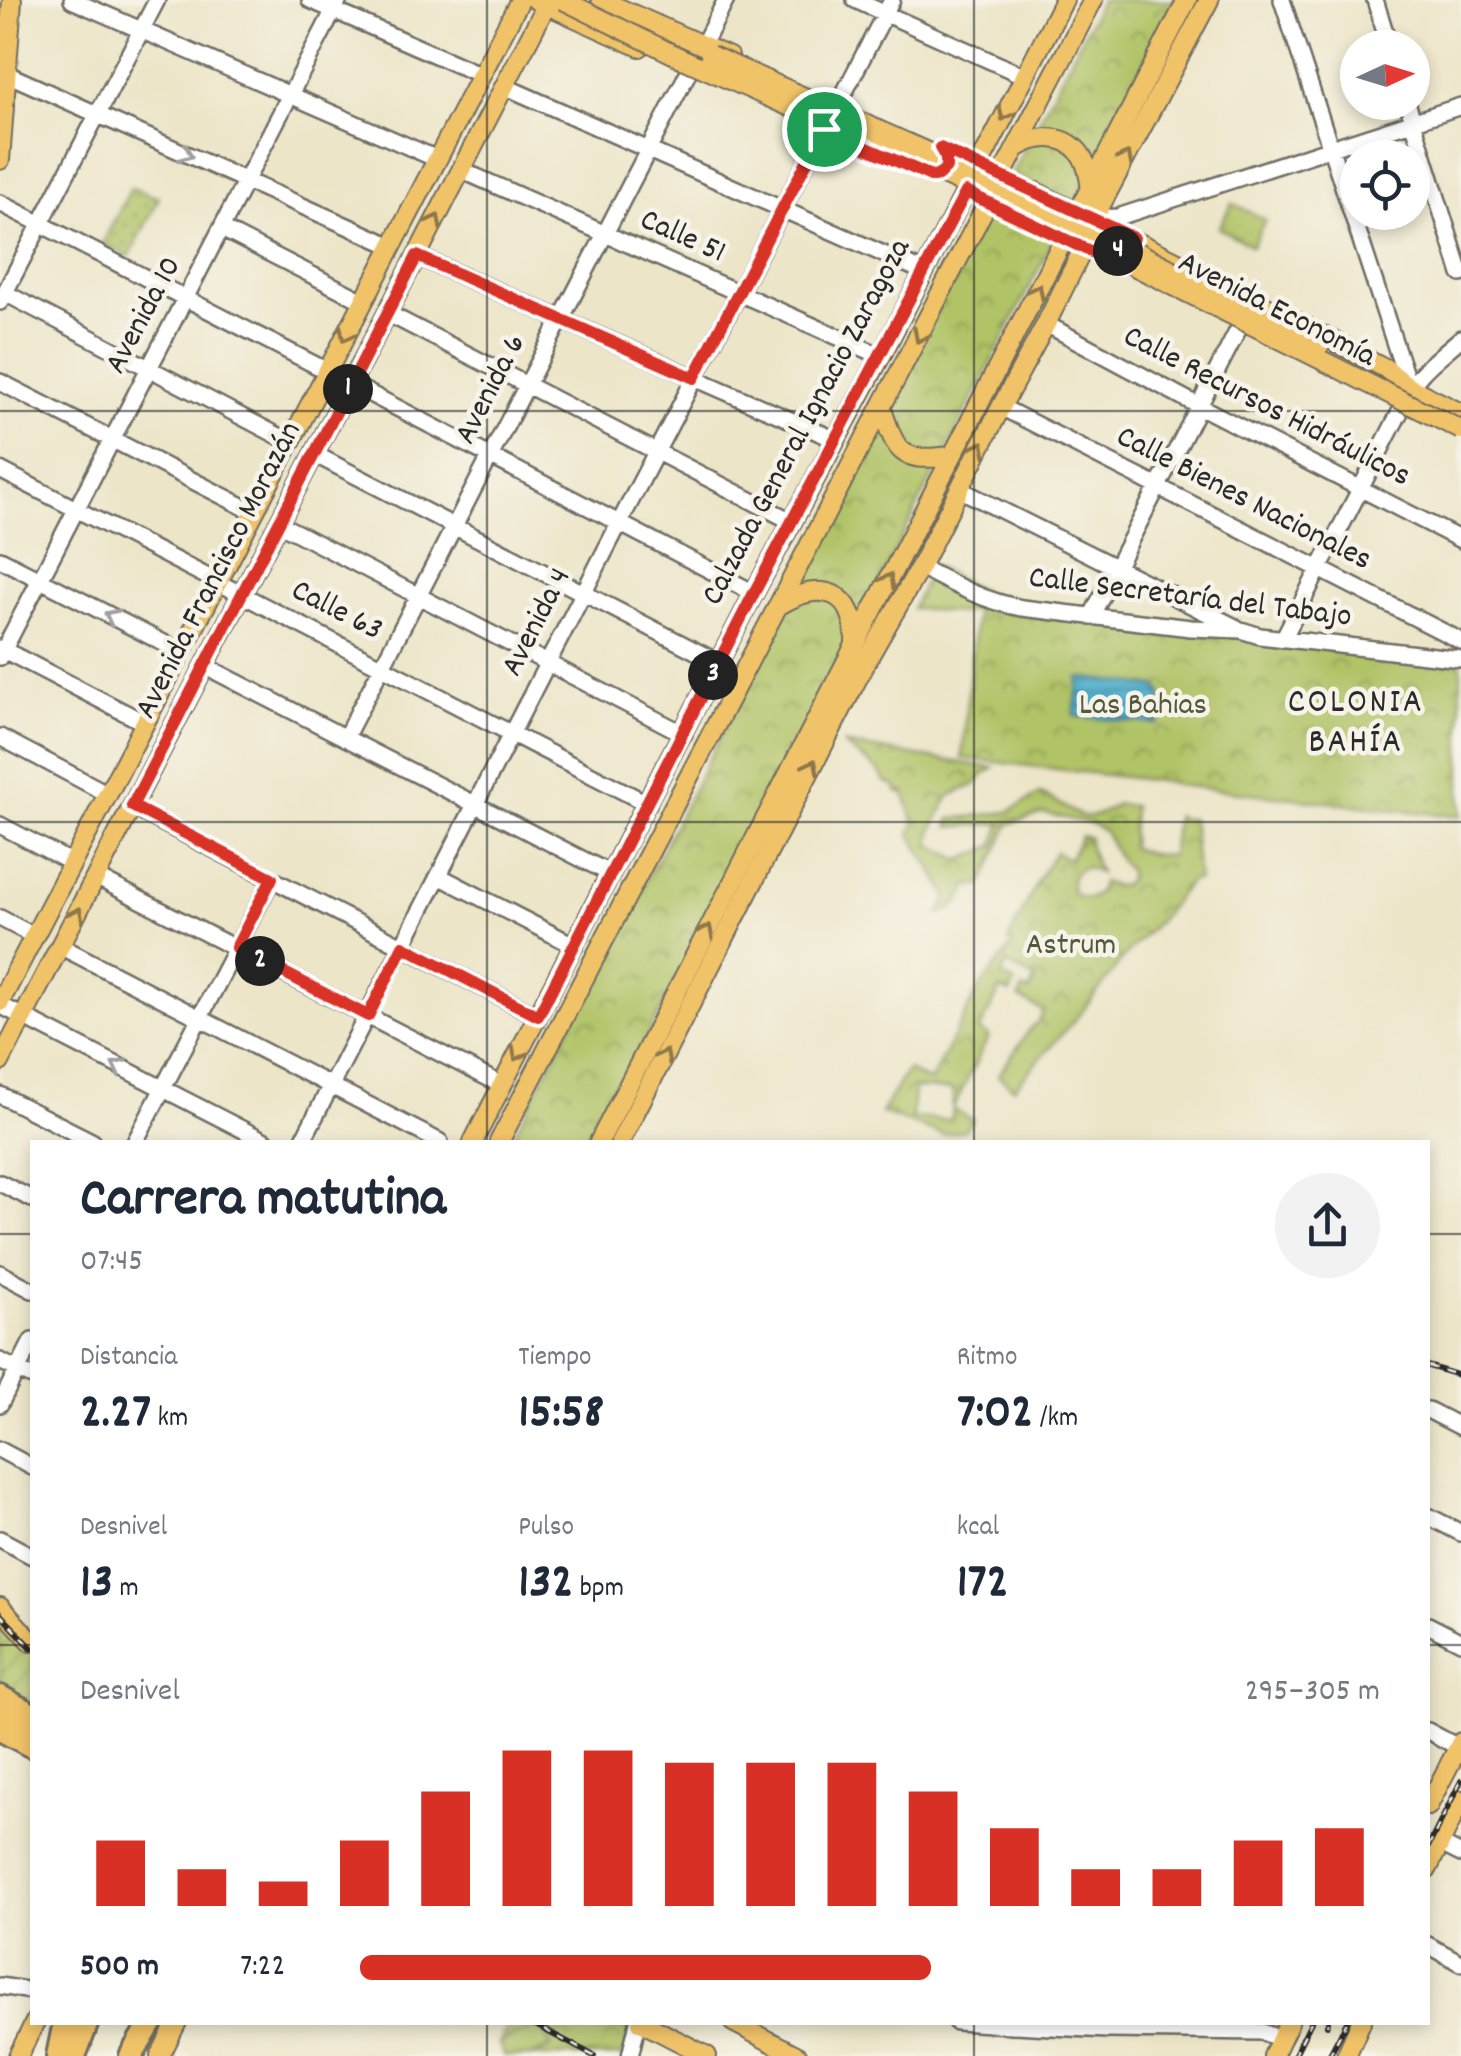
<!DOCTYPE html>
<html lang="es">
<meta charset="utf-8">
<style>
:root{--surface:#fff;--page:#f2f2f3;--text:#1f2937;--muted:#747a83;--accent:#d93025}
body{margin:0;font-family:Dekko,sans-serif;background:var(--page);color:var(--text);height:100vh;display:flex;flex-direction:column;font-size:38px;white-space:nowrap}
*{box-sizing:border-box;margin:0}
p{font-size:32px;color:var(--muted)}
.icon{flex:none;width:55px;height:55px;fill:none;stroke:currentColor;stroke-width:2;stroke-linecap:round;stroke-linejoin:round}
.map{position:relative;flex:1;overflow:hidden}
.drawer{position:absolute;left:30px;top:1140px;width:1400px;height:885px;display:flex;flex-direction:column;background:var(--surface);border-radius:0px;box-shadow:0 5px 15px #0003}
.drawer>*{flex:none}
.needle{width:65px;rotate:86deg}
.buttons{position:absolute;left:1340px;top:30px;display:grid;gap:20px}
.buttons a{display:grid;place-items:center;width:90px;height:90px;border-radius:50%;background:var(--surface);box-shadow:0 5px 15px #0003;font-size:50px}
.pin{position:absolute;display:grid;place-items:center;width:85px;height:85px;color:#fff;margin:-42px;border:5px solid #fff;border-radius:50%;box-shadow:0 2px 10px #0007}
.km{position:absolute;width:50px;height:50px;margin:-25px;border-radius:50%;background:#222;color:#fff;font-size:28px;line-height:50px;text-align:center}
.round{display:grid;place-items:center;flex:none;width:105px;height:105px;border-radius:52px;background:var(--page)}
.summary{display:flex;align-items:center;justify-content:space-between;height:170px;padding:0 50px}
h1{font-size:55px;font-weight:700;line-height:75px}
.stats{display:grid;grid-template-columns:repeat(3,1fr);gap:15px;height:170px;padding:10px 50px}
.stats div{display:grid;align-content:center}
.stats b{font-size:50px;font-weight:700}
.stats small{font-size:28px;font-weight:400}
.stats p{font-size:28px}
.chart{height:280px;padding:20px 50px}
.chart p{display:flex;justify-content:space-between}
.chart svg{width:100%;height:180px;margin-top:10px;stroke:var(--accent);stroke-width:6}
ul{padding:0 50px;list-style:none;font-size:32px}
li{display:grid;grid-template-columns:160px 120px 1fr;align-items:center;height:75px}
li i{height:25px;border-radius:12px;background:var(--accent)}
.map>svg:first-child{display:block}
.grass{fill:url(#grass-dots);stroke:#6e7748;stroke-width:2.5}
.park{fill:url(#park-crowns);stroke:#6e7748;stroke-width:2.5}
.garden{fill:url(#garden-furrows);stroke:#6e7748;stroke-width:2.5}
.pitch{fill:#b0c366;stroke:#6e7748;stroke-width:2.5}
.water{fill:url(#water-rules);stroke:#3c6c7c;stroke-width:2.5}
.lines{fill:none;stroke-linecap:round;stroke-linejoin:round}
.minor-casing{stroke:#6f6c62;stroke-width:20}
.major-casing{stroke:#6f6c62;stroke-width:22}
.highway-casing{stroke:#6f6c62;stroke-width:28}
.minor{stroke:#fff;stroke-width:15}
.major{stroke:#f1c369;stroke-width:18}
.highway{stroke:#f1c369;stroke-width:22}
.rail-casing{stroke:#2b2b2b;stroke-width:6}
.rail{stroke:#f7f3e8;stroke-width:2.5;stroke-dasharray:8;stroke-linecap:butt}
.major-bridge-casing{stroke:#6f6c62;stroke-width:22;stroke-linecap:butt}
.major-bridge{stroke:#f1c369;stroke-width:18}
.oneway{stroke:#8e774a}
.oneway2{stroke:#a0a0a0}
.route-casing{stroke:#fff;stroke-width:20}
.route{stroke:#d93025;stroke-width:12}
.grid{fill:none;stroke:#2b2b2b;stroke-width:2.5;stroke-opacity:0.55}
.labels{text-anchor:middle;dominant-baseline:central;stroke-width:9;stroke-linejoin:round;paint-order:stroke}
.street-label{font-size:32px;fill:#2b2b2b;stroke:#f7f3e8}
.park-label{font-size:32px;fill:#53593d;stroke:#f7f3e8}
.neighbourhood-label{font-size:35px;letter-spacing:2.5px;fill:#2b2b2b;stroke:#f7f3e8}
</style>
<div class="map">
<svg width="1461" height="2056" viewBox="0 0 1461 2056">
<defs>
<pattern id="grass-dots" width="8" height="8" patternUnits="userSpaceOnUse" patternTransform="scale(2.5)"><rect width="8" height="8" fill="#b0c366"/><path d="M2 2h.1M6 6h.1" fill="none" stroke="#8f9f54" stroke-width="1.8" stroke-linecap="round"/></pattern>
<pattern id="park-crowns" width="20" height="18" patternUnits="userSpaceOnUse" patternTransform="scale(2.5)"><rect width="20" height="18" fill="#b0c366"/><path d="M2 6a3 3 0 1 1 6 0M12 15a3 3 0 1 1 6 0" fill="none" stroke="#8f9f54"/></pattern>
<pattern id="garden-furrows" width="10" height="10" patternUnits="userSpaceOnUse" patternTransform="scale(2.5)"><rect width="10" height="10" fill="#b0c366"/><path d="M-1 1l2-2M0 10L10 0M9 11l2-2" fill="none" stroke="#8f9f54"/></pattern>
<pattern id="water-rules" width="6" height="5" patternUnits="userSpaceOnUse" patternTransform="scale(2.5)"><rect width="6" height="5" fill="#4daecc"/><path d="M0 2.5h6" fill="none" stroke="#408ea6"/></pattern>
</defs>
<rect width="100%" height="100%" fill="#f7f3e8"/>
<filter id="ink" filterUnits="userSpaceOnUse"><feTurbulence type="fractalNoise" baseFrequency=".01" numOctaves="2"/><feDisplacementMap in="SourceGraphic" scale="20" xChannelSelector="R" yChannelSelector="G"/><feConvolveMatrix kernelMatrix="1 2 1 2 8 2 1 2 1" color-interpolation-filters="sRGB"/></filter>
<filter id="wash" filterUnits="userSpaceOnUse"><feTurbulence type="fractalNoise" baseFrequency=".0048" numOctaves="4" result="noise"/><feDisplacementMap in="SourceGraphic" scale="40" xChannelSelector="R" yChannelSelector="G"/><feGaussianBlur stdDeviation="2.25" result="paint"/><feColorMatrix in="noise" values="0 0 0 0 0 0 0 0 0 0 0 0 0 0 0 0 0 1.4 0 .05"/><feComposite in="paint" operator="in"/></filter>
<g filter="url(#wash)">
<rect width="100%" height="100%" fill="#ece5c8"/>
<!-- grass -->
<path class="grass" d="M131,188l28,10 -30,59 -26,-14z"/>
<!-- park -->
<path class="park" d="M1101,0h76l-104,204 -61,-31z
M989,204l66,33 -386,758 -79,147h-80l286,-551z
M1069,244l5,3v4l-242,472 -2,-13z
M933,565l57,30 13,17 95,9 363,43v153l-285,-32 -1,-2 -213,-25 14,-148 -17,3 -47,-5z
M843,744l151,24 -12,8 -6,8 -27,12 -17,34 -2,14 31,16 33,-14 8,-23 -53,4 1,-8 58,-7 32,-18c37,14 38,37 77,10l16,2 -2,42 20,6 20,2 5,-40 6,3h10l6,61 -8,1 -30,38 -32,33 -44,57 -70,79 -16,-12 34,-50 5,-3 6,-12 -24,-13 4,-9 6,3 6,-13 -28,-15 -6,12 14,7 -5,10 -9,-4 -22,41 10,6 -36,72 -1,-18 -38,-2 -2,30 39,2 2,-11 20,11 -8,10 -21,5 -63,-22 26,-43 23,12 48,-92 35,-46 -5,-3 31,-63 16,-26 14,7 12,-23 8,2 -1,6 11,29c-15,-12 -32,-2 -27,18 12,13 27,8 30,-9 13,6 28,7 27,-11l-9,-10 -16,-30 -12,-7 -49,-11 -34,11 -27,62h-14c-4,13 -15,25 -29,28l9,-18 -38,-63 5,-8 -11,-33 -6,1 -3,-7 -10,-4 -6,-11z
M508,2023h106l16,7 -6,26h-120l-5,-13z"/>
<!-- garden -->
<path class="garden" d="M0,1624l11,12 21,16v55l-32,-17z"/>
<!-- pitch -->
<path class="pitch" d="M1232,203l33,17 -13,26 -33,-18z
M542,2024l9,23 -20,9h-27l-5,-13z"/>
<!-- water -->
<path class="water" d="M1079,677l80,10 -1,4 4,1 -3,32h-4v-13l-2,13 -79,-8z"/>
</g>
<g filter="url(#ink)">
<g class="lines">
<defs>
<path id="minor" d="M72,0l365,159
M310,0l171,75
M855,0l169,76
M1282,0l127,387
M1375,0l15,48
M703,45l23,-45
M7,74l385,172
M504,86l420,186
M1407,102l54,172
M838,105l54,-105
M461,170l420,186
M0,203l327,168
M1094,218l24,-1 343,-111
M222,229l141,72
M417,256l419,184
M5,293l285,149
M0,302l157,-302
M387,313l406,209
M1046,324l153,82 262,134
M0,382l254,130
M351,384l403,209
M1001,407l460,234
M314,454l405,209
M0,470l648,334
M959,489l278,139
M278,523l406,211
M0,559l181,93
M920,567c34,18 64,34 102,41l169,20 50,2 19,6 201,23
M1091,617l148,-289
M1283,639l119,-231c12,-35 32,-46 59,-70
M0,648l145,75
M0,657l339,-657
M205,666l406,208
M0,737l108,57
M345,738l345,-669
M132,807l406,209
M0,825l72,38
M439,876l136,70
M96,877l406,208
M0,918l34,18
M60,946l380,196
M0,1005l267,137
M0,1095l93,47
M135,1142l137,-263
M302,1142l323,-630 199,-383
M0,1183l32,16
M0,1273l32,17
M0,1361l32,16
M0,1404l32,-63
M1428,1410l33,17
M0,1450l32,17
M1428,1516l33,17
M0,1539l32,17
M1428,1625l33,17
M1428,1731l30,16
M1439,1843l22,11
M1428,1945l33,18
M0,1986l32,5
M956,2022l151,8 155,2 11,4 6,8
M630,2056l8,-34"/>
<path id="major" d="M536,0l104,47
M601,0l128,57
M1018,147c18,-11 44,-14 60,4 9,10 11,25 13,38
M0,160l12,-160
M1036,192l213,105 136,71 24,19 52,26
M882,409c15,46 19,53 70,47
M780,605c41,-26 76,-14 75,38
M0,1002l520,-1002
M0,1062l549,-1062
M473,1142l281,-549 127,-237 183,-356
M499,1142l594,-1142
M599,1142l588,-1142
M620,1142l247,-482 53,-93 81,-160 45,-83 38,-77 10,-29 115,-218
M0,1607l32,35
M0,1711l32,18
M1428,1806l33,-64
M1428,1868l33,-68
M641,2022l66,34
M733,2022l65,34
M18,2056l17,-34
M160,2056l17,-34
M1273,2056l16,-34
M1346,2056l15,-34"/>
<path id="highway" d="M0,1697l32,18
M0,1729l32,17
M58,2056l7,-34
M74,2056l13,-34
M131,2056l20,-34"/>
</defs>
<!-- minor casing -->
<use href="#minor" class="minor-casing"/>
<!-- major casing -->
<use href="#major" class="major-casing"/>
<!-- highway casing -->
<use href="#highway" class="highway-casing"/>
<!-- minor -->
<use href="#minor" class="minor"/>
<!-- major -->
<use href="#major" class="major"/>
<!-- highway -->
<use href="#highway" class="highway"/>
<defs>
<path id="rail" d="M1428,1366l33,10
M0,1614l32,34
M1428,1847l33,-66
M530,2022l64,34
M1327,2025l1,-3
M1294,2056l17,-34
M1329,2056l18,-34"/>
</defs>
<!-- rail casing -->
<use href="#rail" class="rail-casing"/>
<!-- rail -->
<use href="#rail" class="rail"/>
<defs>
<path id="major-bridge" d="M563,0l120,59 343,153 435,218
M710,55l323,144 287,146"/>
</defs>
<!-- major-bridge casing -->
<use href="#major-bridge" class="major-bridge-casing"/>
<!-- major-bridge -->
<use href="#major-bridge" class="major-bridge"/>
</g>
<!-- one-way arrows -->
<defs><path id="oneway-chevron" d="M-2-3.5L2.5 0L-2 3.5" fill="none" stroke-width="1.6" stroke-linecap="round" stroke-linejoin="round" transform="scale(2.5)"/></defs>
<g class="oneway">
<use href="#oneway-chevron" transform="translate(1005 114) rotate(117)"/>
<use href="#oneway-chevron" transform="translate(1126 158) rotate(-62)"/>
<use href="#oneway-chevron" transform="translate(435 221) rotate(-63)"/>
<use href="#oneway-chevron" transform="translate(1037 291) rotate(-63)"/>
<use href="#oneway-chevron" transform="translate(346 335) rotate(117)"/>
<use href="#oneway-chevron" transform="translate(920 336) rotate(117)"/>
<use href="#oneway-chevron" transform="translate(980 448) rotate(-63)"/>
<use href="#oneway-chevron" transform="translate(888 580) rotate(-63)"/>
<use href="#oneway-chevron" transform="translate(812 766) rotate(-63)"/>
<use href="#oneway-chevron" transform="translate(77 914) rotate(-63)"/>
<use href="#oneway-chevron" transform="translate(707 931) rotate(-63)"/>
<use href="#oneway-chevron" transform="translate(518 1054) rotate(118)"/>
<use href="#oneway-chevron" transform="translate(664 1056) rotate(-63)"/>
</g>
<g class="oneway2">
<use href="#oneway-chevron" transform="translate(186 154) rotate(24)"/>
<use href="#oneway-chevron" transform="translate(111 616) rotate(-153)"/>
<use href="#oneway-chevron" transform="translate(118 1066) rotate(-153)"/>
</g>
</g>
<g class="lines" filter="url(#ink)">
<defs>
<path id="route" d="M824,129l109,48 5,-1 8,-8v-10l-6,-10 194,90 -12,4c-6,9 -4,14 -1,24l-155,-74 -212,401 -216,423 -135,-70 -35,70 -132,-68 36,-70 -140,-72 285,-550 277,122z"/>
</defs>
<!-- route casing -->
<use href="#route" class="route-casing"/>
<!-- route -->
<use href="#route" class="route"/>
</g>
<!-- grid -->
<path class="grid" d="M487,0v1142M974,0v1142M0,411h1461M0,822h1461M0,1234h32M1428,1234h33M0,1645h32M1428,1645h33M487,2022v34M974,2022v34"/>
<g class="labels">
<!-- street labels -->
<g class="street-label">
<text transform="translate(682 238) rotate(24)">Calle 51</text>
<text transform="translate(1276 311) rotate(27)">Avenida Economía</text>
<text transform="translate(145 316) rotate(-62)">Avenida 10</text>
<text transform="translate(492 390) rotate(-63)">Avenida 6</text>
<text transform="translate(1266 408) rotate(27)">Calle Recursos Hidráulicos</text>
<text transform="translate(808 423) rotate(-62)">Calzada General Ignacio Zaragoza</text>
<text transform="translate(1243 500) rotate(27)">Calle Bienes Nacionales</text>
<text transform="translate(220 571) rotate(-63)">Avenida Francisco Morazán</text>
<text transform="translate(1190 599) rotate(7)">Calle Secretaría del Tabajo</text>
<text transform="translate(336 612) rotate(27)">Calle 63</text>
<text transform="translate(538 623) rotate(-63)">Avenida 4</text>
</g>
<!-- park labels -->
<g class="park-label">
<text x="1143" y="707">Las Bahias</text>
<text x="1071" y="947">Astrum</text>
</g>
<!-- neighbourhood labels -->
<g class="neighbourhood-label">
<text x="1356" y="704">COLONIA<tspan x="1356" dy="40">BAHÍA</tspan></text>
</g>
</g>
</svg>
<div class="buttons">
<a><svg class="needle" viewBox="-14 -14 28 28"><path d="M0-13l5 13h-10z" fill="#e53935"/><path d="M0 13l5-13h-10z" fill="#747a83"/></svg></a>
<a><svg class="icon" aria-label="locate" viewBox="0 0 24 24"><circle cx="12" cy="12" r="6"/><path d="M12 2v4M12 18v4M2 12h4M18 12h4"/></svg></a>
</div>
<div class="pin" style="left:824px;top:129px;background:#1e9e55"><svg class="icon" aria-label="arrive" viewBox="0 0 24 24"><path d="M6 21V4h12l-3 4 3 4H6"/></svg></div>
<b class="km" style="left:348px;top:389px">1</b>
<b class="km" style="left:260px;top:961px">2</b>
<b class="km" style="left:713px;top:675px">3</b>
<b class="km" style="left:1118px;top:251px">4</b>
<section class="drawer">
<div class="summary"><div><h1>Carrera matutina</h1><p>07:45</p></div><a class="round"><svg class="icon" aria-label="share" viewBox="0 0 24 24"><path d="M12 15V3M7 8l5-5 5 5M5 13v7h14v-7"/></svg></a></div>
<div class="stats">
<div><p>Distancia</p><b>2.27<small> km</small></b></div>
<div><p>Tiempo</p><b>15:58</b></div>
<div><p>Ritmo</p><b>7:02<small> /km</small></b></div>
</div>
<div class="stats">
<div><p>Desnivel</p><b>13<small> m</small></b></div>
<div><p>Pulso</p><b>132<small> bpm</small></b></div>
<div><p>kcal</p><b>172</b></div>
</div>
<div class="chart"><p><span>Desnivel</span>295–305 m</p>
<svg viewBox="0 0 160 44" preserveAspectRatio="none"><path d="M5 44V28M15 44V35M25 44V38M35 44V28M45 44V16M55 44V6M65 44V6M75 44V9M85 44V9M95 44V9M105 44V16M115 44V25M125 44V35M135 44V35M145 44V28M155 44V25"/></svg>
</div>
<ul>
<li><b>500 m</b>7:22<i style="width:56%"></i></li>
</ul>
</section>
</div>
